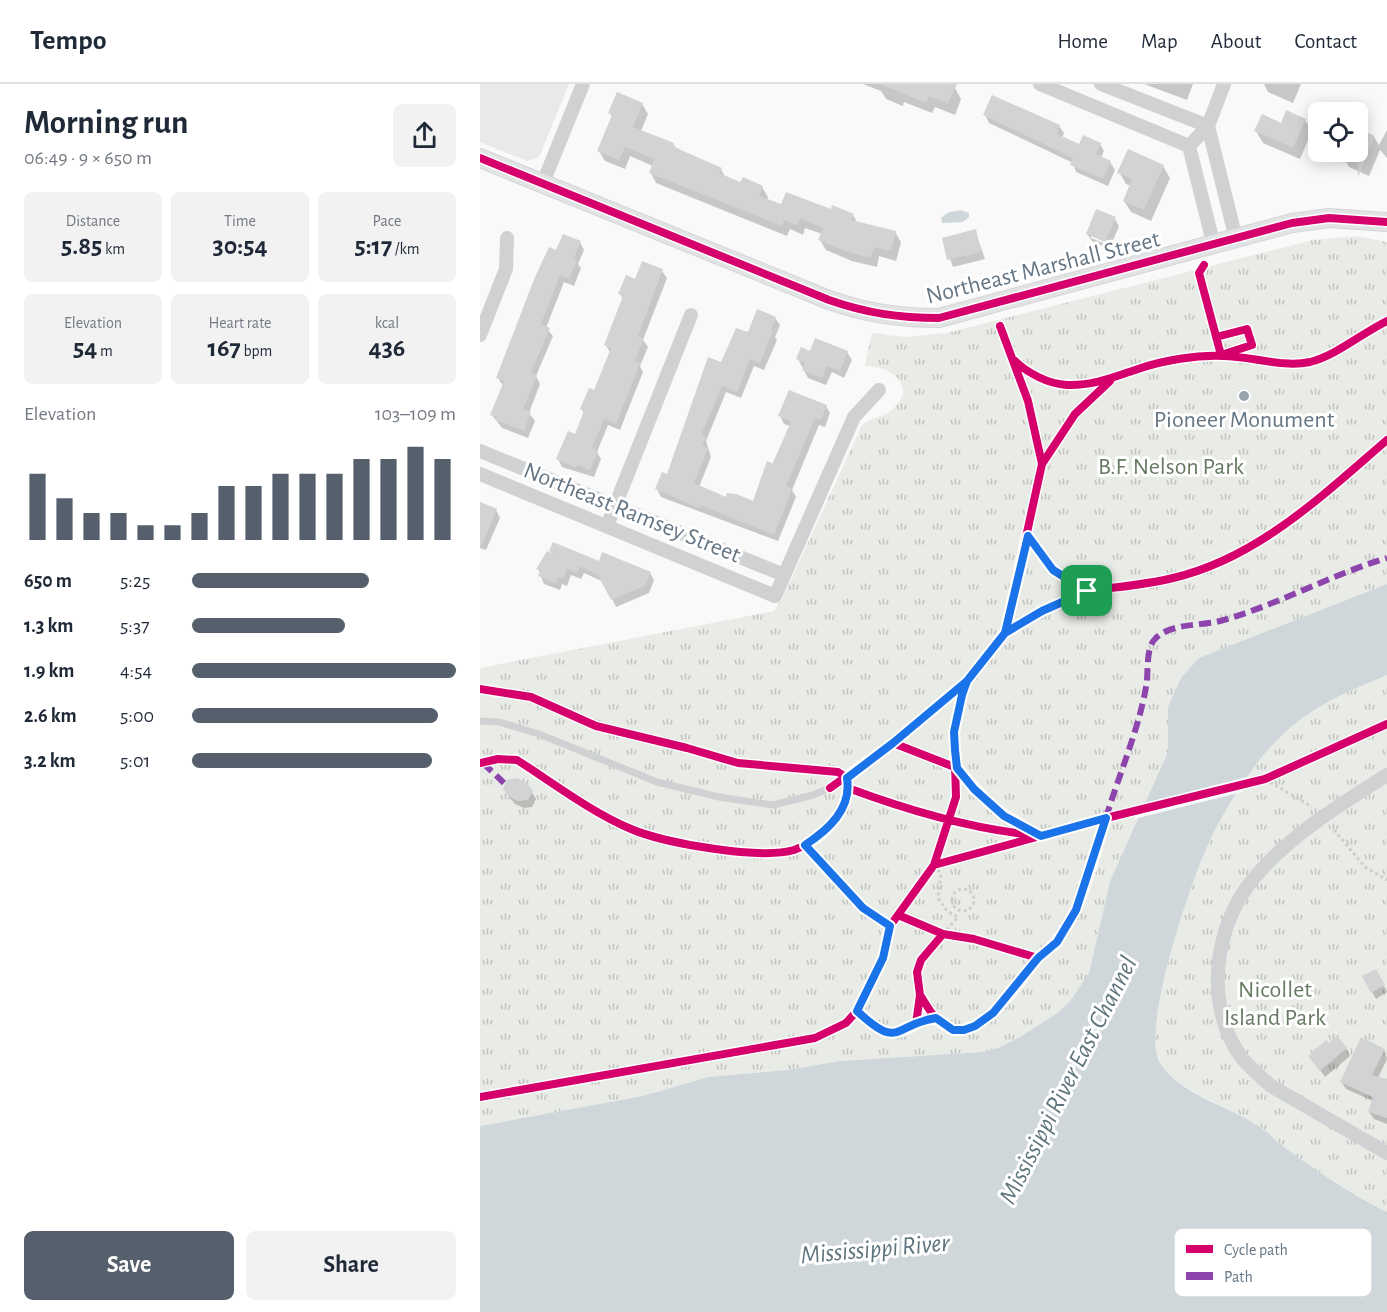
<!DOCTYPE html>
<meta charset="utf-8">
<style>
:root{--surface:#fff;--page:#f2f2f3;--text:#1f2937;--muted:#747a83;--line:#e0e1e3;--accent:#55606c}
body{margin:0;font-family:"Alegreya Sans",sans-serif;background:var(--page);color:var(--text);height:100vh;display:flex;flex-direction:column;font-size:22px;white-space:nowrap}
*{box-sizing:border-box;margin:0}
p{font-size:20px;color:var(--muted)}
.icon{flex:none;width:33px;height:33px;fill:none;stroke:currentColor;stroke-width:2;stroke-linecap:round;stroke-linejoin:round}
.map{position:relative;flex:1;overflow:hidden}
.drawer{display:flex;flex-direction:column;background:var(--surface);width:480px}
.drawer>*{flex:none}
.fabs{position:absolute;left:828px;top:18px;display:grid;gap:12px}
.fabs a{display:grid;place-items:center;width:60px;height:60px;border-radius:9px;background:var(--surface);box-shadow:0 3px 15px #0003;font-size:30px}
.pin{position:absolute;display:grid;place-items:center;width:51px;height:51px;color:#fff;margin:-26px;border-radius:12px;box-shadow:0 3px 9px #0006}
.round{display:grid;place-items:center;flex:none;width:63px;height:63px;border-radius:9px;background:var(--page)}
.summary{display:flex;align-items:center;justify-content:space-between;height:102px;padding:0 24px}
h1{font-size:33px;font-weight:600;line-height:45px}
.stats{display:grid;grid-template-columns:repeat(3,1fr);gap:9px;height:102px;padding:6px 24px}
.stats div{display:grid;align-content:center;border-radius:9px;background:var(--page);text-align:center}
.stats b{font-size:26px;font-weight:600}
.stats small{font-size:16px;font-weight:400}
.stats p{font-size:16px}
.chart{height:168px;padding:12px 24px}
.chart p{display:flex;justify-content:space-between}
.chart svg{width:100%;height:108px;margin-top:6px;stroke:var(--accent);stroke-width:6}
.button{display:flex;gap:12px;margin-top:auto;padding:12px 24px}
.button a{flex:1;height:69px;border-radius:9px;background:var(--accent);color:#fff;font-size:24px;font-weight:600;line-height:69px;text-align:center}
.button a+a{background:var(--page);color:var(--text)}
ul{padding:0 24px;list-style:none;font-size:20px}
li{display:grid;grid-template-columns:96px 72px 1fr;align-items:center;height:45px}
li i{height:15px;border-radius:8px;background:var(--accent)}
header{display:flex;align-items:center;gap:36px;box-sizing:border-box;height:84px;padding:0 30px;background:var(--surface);border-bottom:2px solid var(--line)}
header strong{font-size:28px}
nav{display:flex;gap:33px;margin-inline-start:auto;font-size:21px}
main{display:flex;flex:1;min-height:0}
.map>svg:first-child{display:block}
.built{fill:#e8e9ea}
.park{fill:url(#park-tufts)}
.water{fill:#d0d7db}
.pier{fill:#f9f9f9}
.shadow{fill:#0003}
.building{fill:#d1d3d4}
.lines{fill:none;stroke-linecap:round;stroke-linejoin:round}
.secondary-casing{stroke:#d5d6d7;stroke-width:20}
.path{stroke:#cdcecf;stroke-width:3;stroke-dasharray:3 3;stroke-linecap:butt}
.lane{stroke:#cfd1d2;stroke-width:7}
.street{stroke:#cfd1d2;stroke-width:14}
.secondary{stroke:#e2e3e4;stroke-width:18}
.quiet{stroke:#8e44ad;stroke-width:6;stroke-dasharray:12 6;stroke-linecap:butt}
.cycleway-casing{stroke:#fff;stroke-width:11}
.cycleway{stroke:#d6006c;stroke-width:8}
.route-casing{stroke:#fff;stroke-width:12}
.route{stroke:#1a73e8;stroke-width:8}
.poi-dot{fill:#98a3ad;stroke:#fff;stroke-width:2}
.labels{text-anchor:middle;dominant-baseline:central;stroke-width:6;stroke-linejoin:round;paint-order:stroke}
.street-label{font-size:24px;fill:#647584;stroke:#fff}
.poi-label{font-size:24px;fill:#647584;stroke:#fff}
.park-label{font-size:24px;fill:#677b63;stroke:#fff}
.water-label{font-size:26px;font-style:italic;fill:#5f757d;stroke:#fff}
.key{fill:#fff;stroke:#d0d6da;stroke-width:1.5}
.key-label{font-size:16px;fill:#647584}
</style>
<header>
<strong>Tempo</strong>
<nav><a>Home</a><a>Map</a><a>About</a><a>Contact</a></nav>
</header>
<main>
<section class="drawer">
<div class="summary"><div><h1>Morning run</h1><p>06:49 · 9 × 650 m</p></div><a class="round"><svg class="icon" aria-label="share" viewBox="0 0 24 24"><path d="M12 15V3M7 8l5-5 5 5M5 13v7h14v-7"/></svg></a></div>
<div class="stats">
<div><p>Distance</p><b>5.85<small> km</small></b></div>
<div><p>Time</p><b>30:54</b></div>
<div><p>Pace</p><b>5:17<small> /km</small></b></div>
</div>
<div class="stats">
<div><p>Elevation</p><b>54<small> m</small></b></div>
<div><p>Heart rate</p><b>167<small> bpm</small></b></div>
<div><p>kcal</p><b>436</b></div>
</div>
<div class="chart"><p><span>Elevation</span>103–109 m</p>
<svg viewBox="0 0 160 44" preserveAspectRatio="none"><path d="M5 44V17M15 44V27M25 44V33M35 44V33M45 44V38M55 44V38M65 44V33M75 44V22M85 44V22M95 44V17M105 44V17M115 44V17M125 44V11M135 44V11M145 44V6M155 44V11"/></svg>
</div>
<ul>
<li><b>650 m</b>5:25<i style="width:67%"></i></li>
<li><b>1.3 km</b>5:37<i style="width:58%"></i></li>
<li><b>1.9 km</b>4:54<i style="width:100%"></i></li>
<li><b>2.6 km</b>5:00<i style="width:93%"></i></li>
<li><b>3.2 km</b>5:01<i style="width:91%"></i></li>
</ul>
<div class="button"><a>Save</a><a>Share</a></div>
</section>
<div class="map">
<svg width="907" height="1228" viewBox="0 0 907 1228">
<defs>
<pattern id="park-tufts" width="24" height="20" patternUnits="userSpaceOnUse" patternTransform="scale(1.5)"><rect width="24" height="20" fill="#e8ebe6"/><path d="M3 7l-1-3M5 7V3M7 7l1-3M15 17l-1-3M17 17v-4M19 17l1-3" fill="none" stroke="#c0c3c0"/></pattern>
</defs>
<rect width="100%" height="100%" fill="#f9f9f9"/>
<!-- built -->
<path class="built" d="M0,0h89l-30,73 -12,4 -47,-19z"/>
<!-- park -->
<path class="park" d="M876,152l31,6v342l-187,74 -32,49v45l-58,129 -21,92 -19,28 -11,11 -39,25 -22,11 -16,4 -143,9 -52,9 -79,7 -65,19 -163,30v-458l294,-57 8,-12 80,-174c9,-8 21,-7 30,-15 27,-24 -1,-44 -27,-44l7,-33 32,4 43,-4 366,-93z
M907,591v537c-37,-18 -70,-41 -103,-65 -8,-6 -14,-13 -21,-18 -28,-20 -85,-37 -103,-66 -21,-35 36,-199 56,-235 17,-31 38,-65 62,-90 31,-31 69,-46 109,-63z"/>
<!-- water -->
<path class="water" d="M481,126l8,3v4l-6,5 -21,1 -1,-5 8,-6z
M907,500v91c-40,17 -78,32 -109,64 -24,24 -45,58 -62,89 -20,36 -77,201 -56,235 20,32 74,45 103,66 7,5 13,12 21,18 33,24 66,47 103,65v100h-907v-186l163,-30 65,-19 79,-7 52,-9 143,-9 16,-4 22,-11 39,-25 11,-11 19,-28 21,-92 58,-129v-45l13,-29 18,-20z"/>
<!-- pier -->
<path class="pier" d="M771,692l-9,16 -108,27 6,-15z"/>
<!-- shadow -->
<path class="shadow" d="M383,0h83l9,4 6,11 -6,16 -20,-8 -3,6 -28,-11 -1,4 -17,-7 -5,-8z
M664,0h49l-6,16z
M784,0h37l-8,19 -25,-11z
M162,20l6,10 -7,17 32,13 4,6 44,19 4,8 16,7 21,3 6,10 -1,3 15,6 71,9 5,9 37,8 6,10 -5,19 -17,-5 -2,11 -25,-6 -26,-11 -6,-10 2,-6 -17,-6 -2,7 -13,-6 -3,7 -131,-53 -5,-10 2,-7 -23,-10 -5,13 -20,-8 -6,-10 13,-33 -2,-5z
M505,31l74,11 5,7 -2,5 18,8 20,-2 4,7 -3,7 9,4 5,8 -7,16 -32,-14 -3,-9 -84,-40z
M825,36l7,11 -12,28 -37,-16 -7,-12z
M878,46l16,7 5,8 8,-15v28l-7,-8 -11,26 -20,-9 -4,-7 -9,-4 -3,-4h25z
M683,82l7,12 -19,43 -20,-9 -7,-11 7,-15 -5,-2 -7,-12z
M634,134l5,8 -7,17 -21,-8v3l20,8 -2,3 -17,-8 -5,-7z
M495,147l10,28 -32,8 -10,-28z
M100,158l4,8 -6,14 3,4 -7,18 -10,-4 -18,46 7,8 -17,40 4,8 -11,29 6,8 -7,17 -26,-10 -10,-13 11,-29 -5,-8 59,-126z
M163,179l19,8 5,7 -24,62 5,7 -8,19 3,6 -23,58 -12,-5 -11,27 4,7 -7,18 -32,-10 -4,-8 17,-23 9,-22 -2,-5 13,-17 15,-40 -5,-8 18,-45 -3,-5 16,-13z
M295,234l5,7 -5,12 2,3 -13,30 -10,-4 -13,32 -15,-6 -20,49 5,16 -12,30 28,12 27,4 36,-77 -6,-2 -4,-8 46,-10 4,7 -5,14 -6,-2 -27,65 4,7 -18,44 -117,-44 -4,-8 10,-13 55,-112 26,-30z
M367,268l5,8 -8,18 -12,-6 -6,13 -18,-7 -10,-19 13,-6z
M0,420l16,6 4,8 -14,32 -6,-2z
M71,467l99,22 4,7 -5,13 -33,14 -12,-25 -20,-9 -3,6 -10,-4 -4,11 -5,-2 -2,6 -16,-6 -6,-15 15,-14z
M51,707l5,8 -4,8 -8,1 -9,-4 -6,-7z
M896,887l11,21 -11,7 -12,-22z
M848,961l18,4 4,7 -25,21 -15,-21z
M904,966l3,9 -9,19 9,3v43l-13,-5 -5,-7 4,-11 -27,-12 -5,-8z"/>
<!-- building -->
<path class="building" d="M400,0h77l-9,20 -19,-8 -3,7z
M137,8l26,11 -10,24 41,16 -1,3 8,4 41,18 -3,5 21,9 3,-5 20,9 -4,10 22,8 5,-12 45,17 1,-4 22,9 -3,6 45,11 -5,20 -17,-4 -3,11 -26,-7 -27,-11 5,-12 -23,-10 -3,7 -13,-5 -2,6 -133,-53 5,-14 -29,-12 -6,13 -22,-9 15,-36 -4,-2z
M512,11l68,30 -3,9 22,10 4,-9 18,8 -5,11 15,7 -8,18 -33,-14 3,-7 -90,-43z
M806,26l20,9 -13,29 -39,-17 8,-17 19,9z
M878,45l17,7 -17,41v-14l-26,-11h26z
M648,65l36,16 -20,45 -21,-9 9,-22 -15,-6z
M616,125l20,8 -11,25 -19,-8z
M496,145l5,23 -34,8 -5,-22z
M83,150l18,7 -7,17 3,2 -8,19 -9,-4 -19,49 9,4 -19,44 6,3 -14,34 8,3 -7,19 -28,-11 1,-3 -7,-2 14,-34 -8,-3 39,-101 14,-30 7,3z
M162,177l21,8 -25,67 6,2 -9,23 5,2 -24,61 -12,-5 -12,29 6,3 -8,19 -13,-5 -1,3 -20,-9 12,-28 7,3 9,-23 -4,-2 9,-21 5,2 17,-42 -7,-3 19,-49 -5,-2 8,-19 9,4z
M277,225l19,8 -5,13 2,1 -13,32 -10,-4 -13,33 -15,-6 -21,49 5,2 -4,9 6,2 -14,35 32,14 1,-4 9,1 17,7 14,-40 6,3 18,-43 -13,-5 11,-26 38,15 -6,15 -6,-2 -29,68 6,3 -18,46 -74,-30 -1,3 -44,-19 7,-17 5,2 41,-117 13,5 15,-34 12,4z
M335,254l33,13 -8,20 -13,-5 -5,12 -20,-8 3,-7 -9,-4 5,-12 9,4z
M0,418l17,7 -16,38h-1z
M73,458l46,19 3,-9 49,20 -6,14 -34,14 -13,-25 -18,-9 -3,7 -10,-5 -4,11 -5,-2 -3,6 -17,-7 2,-6 -4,-1 11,-18 12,5 -10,-5z
M37,694l10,5 6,8 -5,9 -10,1 -9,-4 -6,-8 4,-9z
M896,885l9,16 -14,8 -9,-17z
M857,952l10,12 -27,23 -12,-15 18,-16 3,3z
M881,953l24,12 -13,26 15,4v39l-19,-6 5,-15 -33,-15z"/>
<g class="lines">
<defs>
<path id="secondary" d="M0,74l349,142c37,13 70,18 110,18l353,-95 37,-5 58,4"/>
</defs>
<!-- secondary casing -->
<use href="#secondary" class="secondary-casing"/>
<!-- path -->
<path class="path" d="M785,695l47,28
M854,746l31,37 22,13
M454,781l7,9 -3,24 9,13 11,6 -15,17
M472 816a11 11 0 1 1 22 0a11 11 0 1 1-22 0Z"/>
<!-- lane -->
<path class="lane" d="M0,637l19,1 40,12 118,48 62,15 54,8 40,-10 17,-7"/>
<!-- street -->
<path class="street" d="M560,0l149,62
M621,0l107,42
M728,42l28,113
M709,62l25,100
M709,62l19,-20 16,-42
M63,99l40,-99
M0,251l26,-66 1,-31
M0,367l304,124
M0,390l295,122 79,-179 25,-27
M127,442l84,-211
M907,691c-46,29 -98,61 -133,103 -40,47 -51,128 -12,180 8,10 19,19 29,28l116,67"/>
<!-- secondary -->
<use href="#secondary" class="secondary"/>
<!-- quiet -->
<path class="quiet" d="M3,679l21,20
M626,734c13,-44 32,-86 40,-131 3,-14 -1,-38 9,-48 15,-16 45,-13 65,-18 58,-16 110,-46 167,-63"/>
<defs>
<path id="cycleway" d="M0,74l349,142c37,13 70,18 110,18l353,-95 37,-5 58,4
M724,181l-5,8 22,82 31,-10 -5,-16 -31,8
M534,276c13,13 34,24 53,25 26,1 47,-8 71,-16 26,-9 58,-14 85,-13 28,0 59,12 87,6 27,-7 52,-29 77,-41
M562,380l33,-50 35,-33
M548,452l25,34 34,21c28,-4 58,-6 86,-13 85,-20 150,-83 214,-138
M525,549l37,-22 45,-20
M0,605l51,8 65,29 91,22 51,15 100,9 9,6c3,20 -8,39 -22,53 -8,8 -20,15 -31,19 -34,10 -131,-7 -163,-21 -40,-17 -78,-46 -114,-69l-19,-1 -18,4
M413,659l64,25 36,39 37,23
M350,704l63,-45 72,-60
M368,704c59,22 123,41 186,47
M325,761l58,63 27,18
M454,781l22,-68 -2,-65 8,-37 5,-14 38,-48 37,-169 -14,-63 -28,-75
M418,831l45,19 31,5 64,19c44,-33 52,-90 68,-140
M463,850l-22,26 -4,12 3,23 -4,29c-24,18 -40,5 -59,-13l26,-52 7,-33 44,-61 172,-47 159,-39 122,-55
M440,911c8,12 16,29 31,34 30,11 72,-50 87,-71
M0,1013l335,-59 31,-15 11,-12"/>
</defs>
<!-- cycleway casing -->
<use href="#cycleway" class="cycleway-casing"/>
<!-- cycleway -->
<use href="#cycleway" class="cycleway"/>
</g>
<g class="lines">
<defs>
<path id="route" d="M607,507l-45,20 -37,22 -38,48 -74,62 -46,35c5,31 -19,52 -42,67l58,63 27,18 -7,32 -26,53c43,40 35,14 79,7l17,12h11l11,-4 18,-13 45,-55 19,-16 19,-32 30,-92 -65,18 -37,-20 -30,-27 -17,-21 -2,-18 -1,-18 8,-37 5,-14 38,-48 23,-97 25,34 34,21"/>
</defs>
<!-- route casing -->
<use href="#route" class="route-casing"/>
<!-- route -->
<use href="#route" class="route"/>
</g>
<!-- markers -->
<circle class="poi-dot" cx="764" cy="312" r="6"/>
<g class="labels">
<!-- street labels -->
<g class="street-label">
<text transform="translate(563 184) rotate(-14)">Northeast Marshall Street</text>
<text transform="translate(152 429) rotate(22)">Northeast Ramsey Street</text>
</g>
<!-- poi labels -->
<g class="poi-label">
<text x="764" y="336">Pioneer Monument</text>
</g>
<!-- park labels -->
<g class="park-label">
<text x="691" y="383">B.F. Nelson Park</text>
<text x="795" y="906">Nicollet<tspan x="795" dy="28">Island Park</tspan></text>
</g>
<!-- water labels -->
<g class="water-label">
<text transform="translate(588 996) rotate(-63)">Mississippi River East Channel</text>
<text transform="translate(395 1165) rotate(-5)">Mississippi River</text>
</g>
</g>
<!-- legend -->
<rect x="694" y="1144" width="198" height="69" rx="9" class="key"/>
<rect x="706" y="1161" width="27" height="8" fill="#d6006c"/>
<rect x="706" y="1188" width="27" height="8" fill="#8e44ad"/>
<g class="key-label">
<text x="744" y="1171">Cycle path</text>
<text x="744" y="1198">Path</text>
</g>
</svg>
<div class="fabs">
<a><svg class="icon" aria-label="locate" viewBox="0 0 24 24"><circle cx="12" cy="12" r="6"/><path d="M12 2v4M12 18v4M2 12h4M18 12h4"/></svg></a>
</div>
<div class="pin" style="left:607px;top:507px;background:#1e9e55"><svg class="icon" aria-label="arrive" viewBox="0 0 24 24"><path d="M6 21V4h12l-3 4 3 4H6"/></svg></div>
</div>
</main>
